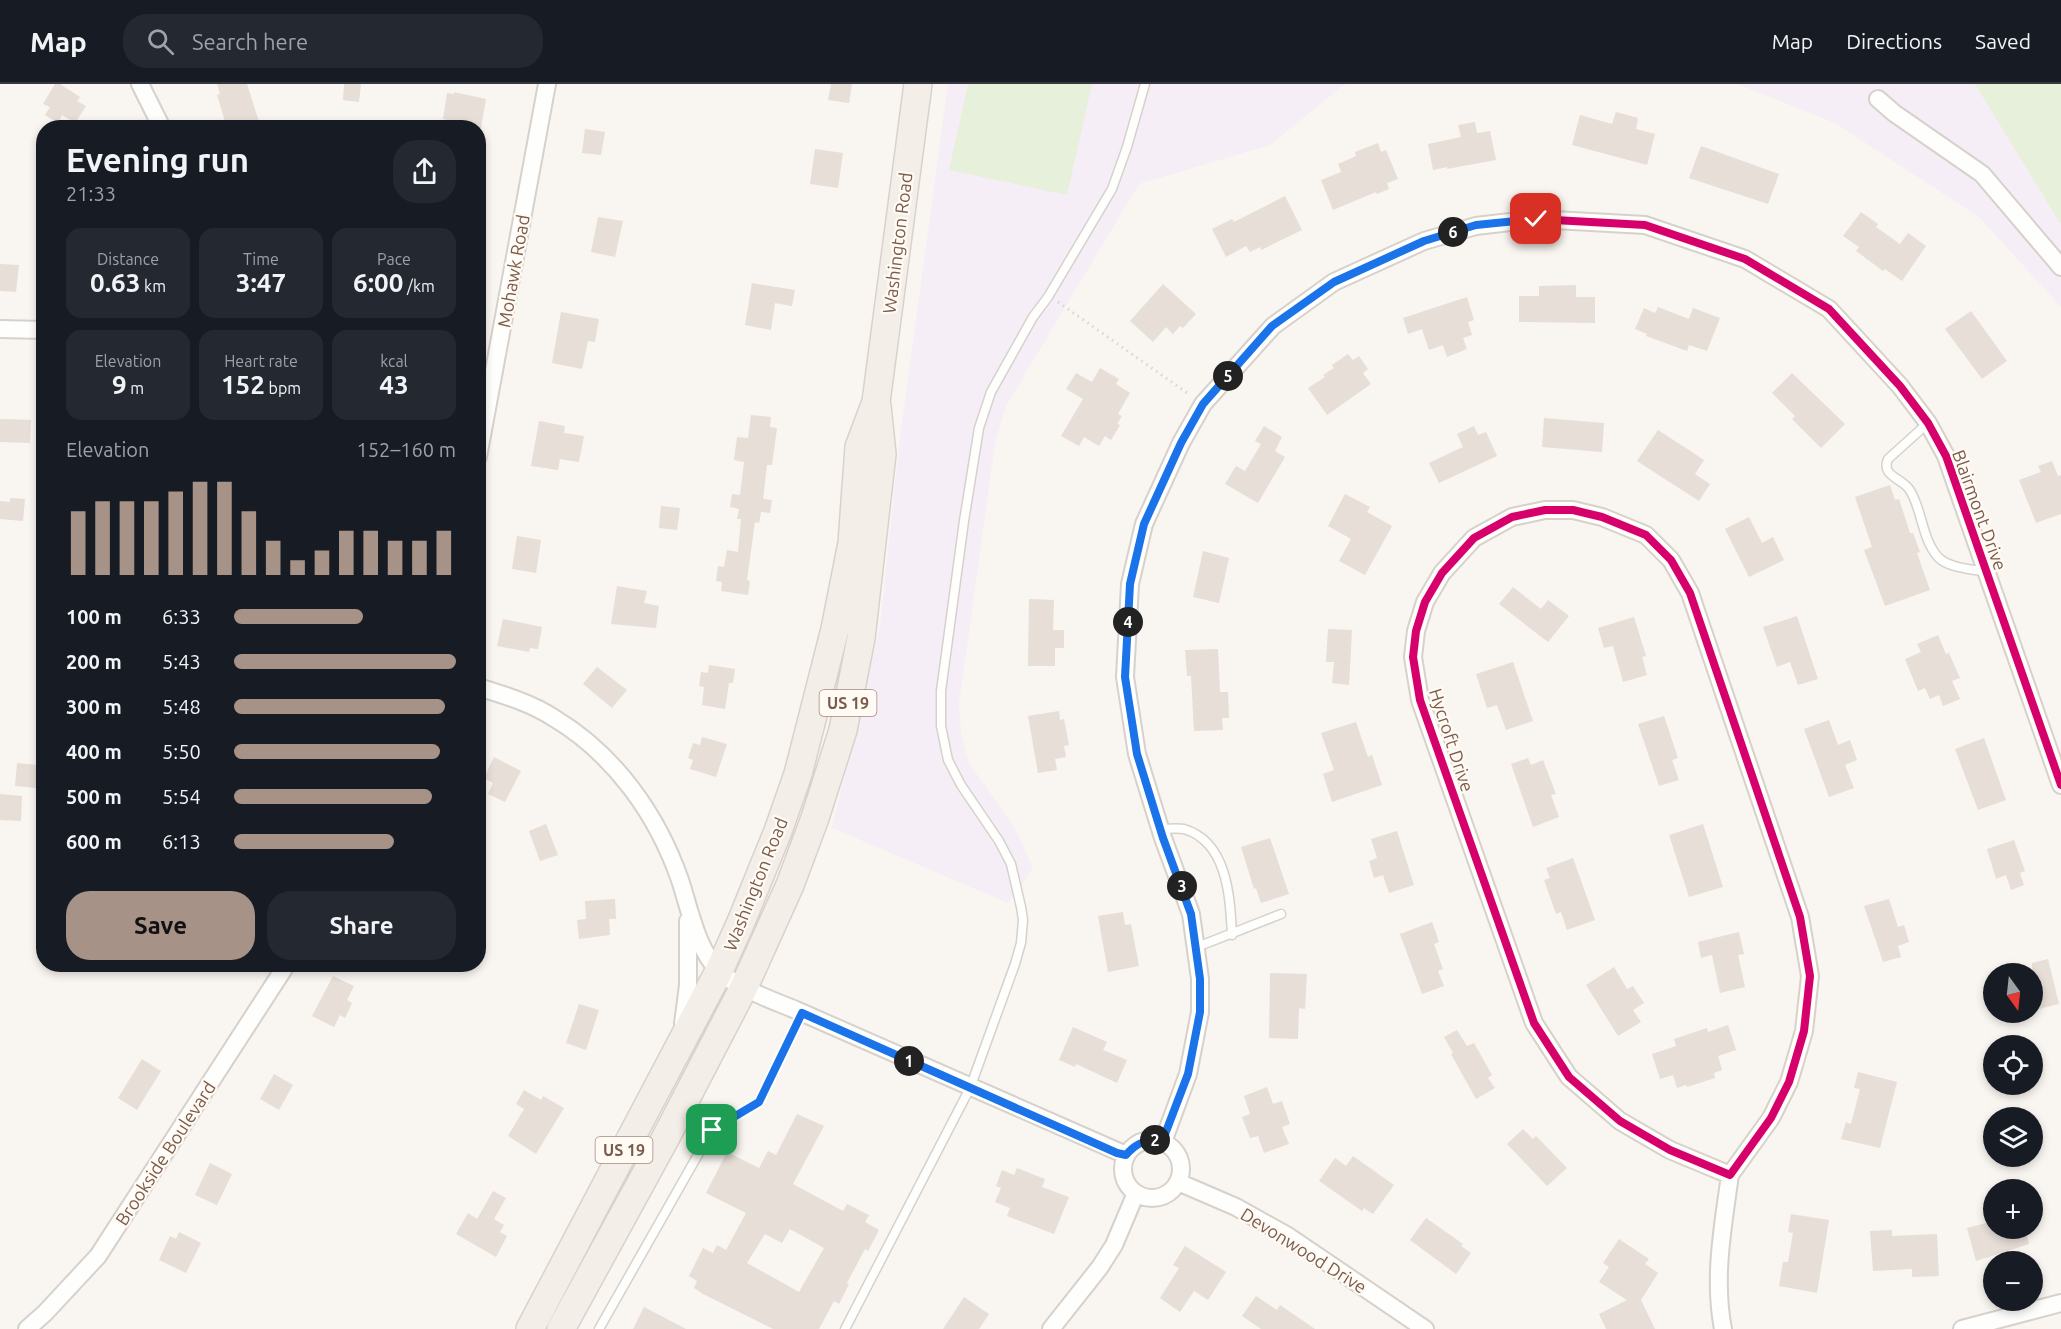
<!DOCTYPE html>
<meta charset="utf-8">
<style>
:root{--surface:#171b24;--page:#242831;--text:#f1f3f6;--muted:#9ea1a6;--line:#363941;--accent:#a69286}
body{margin:0;font-family:Ubuntu,sans-serif;background:var(--page);color:var(--text);height:100vh;display:flex;flex-direction:column;font-size:22px;white-space:nowrap}
*{box-sizing:border-box;margin:0}
p{font-size:20px;color:var(--muted)}
.icon{flex:none;width:33px;height:33px;fill:none;stroke:currentColor;stroke-width:2;stroke-linecap:round;stroke-linejoin:round}
.map{position:relative;flex:1;overflow:hidden}
.drawer{position:absolute;left:36px;top:36px;width:450px;height:852px;display:flex;flex-direction:column;background:var(--surface);border-radius:24px;box-shadow:0 3px 9px #0003}
.drawer>*{flex:none}
.needle{width:39px;rotate:165deg}
.controls{position:absolute;left:1983px;top:879px;display:grid;gap:12px}
.controls a{display:grid;place-items:center;width:60px;height:60px;border-radius:50%;background:var(--surface);box-shadow:0 3px 9px #0003;font-size:30px}
.pin{position:absolute;display:grid;place-items:center;width:51px;height:51px;color:#fff;margin:-26px;border-radius:12px;box-shadow:0 3px 9px #0006}
.km{position:absolute;width:30px;height:30px;margin:-15px;border-radius:50%;background:#222;color:#fff;font-size:16px;line-height:30px;text-align:center}
.round{display:grid;place-items:center;flex:none;width:63px;height:63px;border-radius:24px;background:var(--page)}
.head{display:flex;align-items:center;justify-content:space-between;height:102px;padding:0 30px}
h1{font-size:33px;font-weight:700;line-height:45px}
.metrics{display:grid;grid-template-columns:repeat(3,1fr);gap:9px;height:102px;padding:6px 30px}
.metrics div{display:grid;align-content:center;border-radius:15px;background:var(--page);text-align:center}
.metrics b{font-size:26px;font-weight:700}
.metrics small{font-size:16px;font-weight:400}
.metrics p{font-size:16px}
.chart{height:168px;padding:12px 30px}
.chart p{display:flex;justify-content:space-between}
.chart svg{width:100%;height:108px;margin-top:6px;stroke:var(--accent);stroke-width:6}
.action{display:flex;gap:12px;margin-top:auto;padding:12px 30px}
.action a{flex:1;height:69px;border-radius:24px;background:var(--accent);color:#111;font-size:24px;font-weight:700;line-height:69px;text-align:center}
.action a+a{background:var(--page);color:var(--text)}
ul{padding:0 30px;list-style:none;font-size:20px}
li{display:grid;grid-template-columns:96px 72px 1fr;align-items:center;height:45px}
li i{height:15px;border-radius:8px;background:var(--accent)}
header{display:flex;align-items:center;gap:36px;box-sizing:border-box;height:84px;padding:0 30px;background:var(--surface);border-bottom:2px solid var(--line)}
header strong{font-size:28px}
nav{display:flex;gap:33px;margin-inline-start:auto;font-size:21px}
.search{width:420px;height:54px;background:var(--page);display:flex;align-items:center;gap:15px;box-sizing:border-box;padding:0 21px;border-radius:24px;color:var(--muted);font-size:22px}
.map>svg:first-child{display:block}
.education{fill:#f6eef6}
.green{fill:#e7f0db}
.building{fill:#e6ded7;fill-rule:evenodd}
.lines{fill:none;stroke-linecap:round;stroke-linejoin:round}
.service-casing{stroke:#d7d1cb;stroke-width:11}
.minor-casing{stroke:#d7d1cb;stroke-width:20}
.primary-casing{stroke:#dad1cc;stroke-width:30}
.path{stroke:#dcd5d0;stroke-width:3;stroke-dasharray:1.5 4.5;stroke-linecap:butt}
.service{stroke:#fefefd;stroke-width:8}
.minor{stroke:#fefefd;stroke-width:16}
.primary{stroke:#f3eee8;stroke-width:27}
.cycleway-casing{stroke:#fffaf3;stroke-width:11}
.cycleway{stroke:#d6006c;stroke-width:8}
.route-casing{stroke:#fff;stroke-width:12}
.route{stroke:#1a73e8;stroke-width:8}
.labels{text-anchor:middle;dominant-baseline:central;stroke-width:4.5;stroke-linejoin:round;paint-order:stroke}
.shield{fill:#fffaf3;stroke:#a28b7f;stroke-width:1.5}
.shield-label{font-size:16px;font-weight:bold;fill:#7a5c4d}
.street-label{font-size:18px;fill:#7a5c4d;stroke:#fffaf3}
</style>
<header>
<strong>Map</strong>
<div class="search"><svg class="icon" aria-label="search" viewBox="0 0 24 24"><circle cx="10" cy="10" r="6"/><path d="M15 15l6 6"/></svg>Search here</div>
<nav><a>Map</a><a>Directions</a><a>Saved</a></nav>
</header>
<div class="map">
<svg width="2061" height="1245" viewBox="0 0 2061 1245">
<rect width="100%" height="100%" fill="#f9f5f0"/>
<!-- education -->
<path class="education" d="M948,0h397l-75,61 -131,39 -133,222 -11,38 -36,260 2,31 8,28 46,65 18,40 -25,35 -176,-75 48,-202 20,-189z
M1737,0h324v223l-82,-90 -144,-94z"/>
<!-- green -->
<path class="green" d="M968,0h124l-25,111 -118,-25z
M1975,0h86v139h-1z"/>
<!-- building -->
<path class="building" d="M55,0h5l20,13 -3,4 9,5 -11,17 -13,-8 -4,8 -13,-8 5,-8 -7,-3z
M217,0h30l14,44h-34l-10,-33 3,-1z
M344,0h17l-2,18 -16,-2z
M831,0h21l-3,19 -21,-3z
M454,8l32,7 -5,29h-22v-6l-16,-3 4,-26 7,1z
M1616,28l22,6 -2,11 19,5 -8,31 -75,-20 8,-30 32,9z
M1475,38l2,11 13,-2 6,29 -49,9v-2l-14,3 -5,-26 33,-7 -3,-12z
M585,45l20,3 -4,23 -19,-2z
M1378,59l3,9 5,-2 12,29 -11,4 2,6 -12,5 -1,-2 -43,18 -12,-30 20,-8 -3,-8 18,-8 -1,-4z
M1701,62l78,28 -11,30 -79,-26z
M815,65l28,4 -5,35 -28,-4z
M1285,112l17,34 -41,20 -1,-3 -10,5 -4,-6 -20,11 -14,-28 20,-10 2,3z
M1861,128l17,12 -2,3 24,17 8,-11 18,13 -24,35 -17,-12 -2,2 -27,-20 3,-4 -16,-11z
M598,133l25,4 -8,36 -24,-5z
M0,180l19,1 -3,27 -16,-1z
M752,199l43,7 -3,16 -17,-3 -4,27 -26,-5z
M1163,200l33,30 -13,14 -3,-2 -7,8 -7,-7 -13,15 -23,-21z
M1576,201v12h19v26l-76,-1v-26h20v-10z
M1467,213l7,23 -6,2 4,13 -9,3 4,11 -20,8 -4,-12 -14,5 -7,-21 -14,5 -5,-16z
M1658,223l31,12 4,-11 27,10 -13,33 -18,-6 -2,6 -41,-15 1,-2 -12,-5 9,-21 11,5z
M1971,227l36,50 -25,18 -37,-50z
M561,228l38,7 -4,23 -7,-1 -6,28 -30,-6z
M1348,270l5,6 6,-4 9,13 -5,4 8,11 -44,31 -19,-27 17,-11 -2,-2 11,-7 -2,-3z
M1100,284l19,11 -3,5 14,9 -12,21 4,2 -5,8 3,1 -9,15 -6,-4 -6,10 -15,-9 -5,9 -18,-10 22,-37 -17,-10 10,-16 16,9z
M1792,289l53,51 -24,24 -29,-29 3,-3 -23,-23z
M751,331l20,2 -1,10 7,1 -5,37h-5l-4,34 9,1 -2,13 -9,-1 -2,11 -4,-1 -8,58 3,1 -2,14 -27,-4 1,-9 -6,-1 2,-15 6,1 3,-17 11,2 3,-33h-4l2,-10 -9,-2 2,-13 8,1 4,-33 -10,-2 3,-23 11,1z
M1544,334l60,5 -2,29 -60,-5z
M0,335l31,1 -1,23 -30,-1z
M539,337l26,5 -1,7 20,3 -5,26 -19,-3 -2,11 -27,-4z
M1264,342l18,11 -7,14 10,6 -27,46 -33,-19 11,-18 9,5 16,-27 -6,-3z
M1474,342l4,9 8,-3 11,24 -58,27 -10,-20 34,-16 -6,-13z
M1658,346l46,30 -9,14 15,10 -11,17 -62,-40z
M2052,377l6,15 3,-1v39l-25,9 -17,-43 22,-8 -3,-6z
M1890,401l5,15 4,-1 11,34h3l7,19 -3,1 13,37 -45,16 -21,-56 8,-3 -17,-50z
M1345,410l25,13 -3,5 25,14 -27,49 -26,-14 12,-22 -23,-13z
M10,414l15,1 -2,22 -23,-2v-18l10,1z
M661,422l19,2 -3,22 -18,-2z
M1749,433l13,26 11,-6 11,23 -35,17 -24,-48z
M517,452l24,4 -5,33 -24,-4z
M1203,467l26,7 -10,45 -26,-6z
M617,502l30,5 -3,12 15,3 -3,22 -45,-4z
M1513,503l28,22 7,-9 21,16 -21,26 -49,-38z
M1029,515l25,1 -1,30h11v18h-9v18h-27z
M1797,532l21,63 -20,6 -8,-23 -13,5 -14,-40z
M1634,533l12,39 -4,1 5,18 -24,7 -10,-36 -9,2 -6,-20z
M503,535l39,8 -4,22 -8,-1 -1,4 -32,-6z
M1328,545l24,1 -3,55 -17,-2 2,-21h-8z
M1938,551l8,19 3,-1 11,25 -8,3 8,18 -17,7 -4,-11 -9,4 -5,-11 -7,3 -13,-32 16,-7 -4,-8z
M1218,565l2,43h8l1,26h-7l1,12 -29,1 -3,-55h-4l-2,-26z
M1513,578l20,59 -27,9 -9,-25 -10,3 -11,-34z
M709,581l26,4 -2,14h-4l-4,26 -23,-4 2,-18 -5,-1 2,-14 7,1z
M597,583l30,23 -15,18 -29,-24z
M1059,627l1,9 4,-1 5,26 -5,1 2,11 -11,2 2,11 -19,3 -10,-57z
M1664,632l14,42 -6,2 7,20 -20,6 -21,-62z
M1829,636l9,25 12,-5 7,20 -12,5 9,23 -25,9 -25,-68z
M1356,638l12,35 4,-2 10,30 -50,17 -9,-28 11,-4 -13,-37z
M702,653l25,7 -11,33 -26,-8 3,-9 -5,-2 5,-15 7,2z
M1984,654l22,62 -28,10 -23,-61z
M494,673l27,14 -16,31 -17,-8 5,-11 -9,-5z
M1528,674l3,7 12,-5 13,34 -5,1 8,22 -26,10 -22,-63z
M17,679l21,2 -2,23 -21,-2z
M0,710l22,2 -1,25 -21,-1z
M546,740l12,31 -18,6 -11,-30z
M1703,740l20,63 -34,10 -20,-62z
M1397,747l17,54 -25,8 -6,-18 -9,3 -5,-17 8,-3 -6,-19z
M1270,754l19,56 -28,9 -5,-15 -2,1 -13,-42z
M2014,756l11,31 -5,2 4,12 -13,5 -5,-15 -10,4 -9,-30z
M1573,774l22,62 -28,10 -6,-18 -5,2 -12,-34 6,-2 -4,-10z
M615,815l1,20h-7l1,16 -31,4 -2,-19 9,-1 -1,-18z
M1889,815l9,28 6,-2 5,17 -11,4 3,11 -18,5 -19,-56z
M1123,828l2,13 6,-1 8,42 -31,6 -10,-56z
M1432,838l7,20 -5,2 9,25 -5,2 6,15 -22,8 -22,-60z
M1739,848l5,22 -6,1 7,32 -25,6 -8,-38 -11,3 -3,-16z
M2048,875l11,45 -24,6 -3,-8v-39z
M1614,883l13,22 6,-3 11,17 -11,7 8,12 -23,14 -32,-51z
M1270,889l37,1 -2,35 -6,-1 -1,31 -29,-1z
M333,892l21,10 -7,14 5,3 -7,15 -5,-3 -6,12 -22,-11z
M579,920l20,6 -13,40 -20,-7z
M1728,941l8,25 -18,6 4,14 -8,3 1,5 -28,9 -1,-2 -9,3 -4,-13 -13,4 -8,-25 24,-8 -2,-7 33,-11 1,4z
M1073,943l34,15 -4,8 24,10 -10,23 -41,-19 -1,3 -16,-7z
M1457,946l10,16 7,-3 18,32 -4,3 7,10 -19,11 -25,-45 2,-1 -9,-16z
M142,975l19,12 -24,39 -19,-12z
M1858,988l39,10 -17,66 -39,-9 5,-17 5,2 9,-35 -6,-1z
M274,990l19,11 -14,25 -19,-11z
M1267,1003l6,17 9,-3 8,23 -8,3 7,17 -25,9 -6,-17 -8,2 -8,-21 8,-3 -6,-18z
M524,1006l17,10 2,-4 21,12 -28,46 -28,-18 16,-27 -8,-5z
M797,1030l27,12 -31,58 50,27 4,-7 22,11 -4,7 14,8 -11,21 -3,-2 -18,34 2,1 -10,20 -5,-3 -15,28h-46l-70,-35 -9,-6 3,-7 -8,-5 14,-28 10,5 4,-8 9,5 20,-37 -40,-20 21,-41 32,16 9,-17 8,4zM790,1145l34,19 -25,44 -52,-29 18,-29 17,9z
M1523,1045l10,10 3,-3 31,32 -20,18 -40,-42z
M1353,1072l41,29 -21,29 -9,-6 -2,3 -43,-30 16,-23 11,8z
M210,1079l22,11 -15,31 -22,-10z
M1017,1084l28,11 -3,8 27,10 -15,37 -47,-18 3,-8 -15,-6 6,-14 -5,-2 6,-16 12,5z
M493,1107l13,7 -12,21 10,6 -4,7 7,4 -11,21 -40,-23 12,-21 9,6z
M1791,1130l38,6 -12,73 -38,-7 4,-24h5l5,-29 -5,-1z
M1426,1134l37,26 -2,2 10,7 -15,21 -46,-34z
M1994,1137v7h31l4,16 -53,17 -9,-33z
M1892,1146v6l45,-2 2,42 -27,1v-8l-39,2 -3,-40z
M179,1148l22,11 -15,30 -27,-13 11,-24 6,3z
M1619,1155l30,20 -4,5 13,9 -17,27 14,29h-49l-7,-15 28,-14 -28,-18 10,-15 -6,-4z
M1185,1162l41,26 -18,28 -14,-9 -14,21 -20,-14 19,-30 -6,-3z
M1256,1212l21,14 3,-5 35,24h-54l-19,-13z
M964,1213l25,17 -10,15h-36z
M644,1223l42,22h-53z"/>
<g class="lines">
<defs>
<path id="service" d="M1928,339l-40,36c-7,17 13,19 21,30 13,18 12,49 29,68 10,11 34,12 48,15
M1160,745c8,0 17,-1 24,0 44,13 46,69 48,106
M1197,863l84,-33
M599,1245l113,-199 47,-28 43,-89
M845,1245l125,-241 45,-124 6,-21 2,-23 -2,-13 -10,-43 -12,-23 -38,-56 -13,-25 -7,-34v-35l23,-170 15,-93 12,-36 42,-75 15,-20 64,-108 15,-42 18,-63"/>
<path id="minor" d="M140,0l22,44
M1878,15l16,14 88,61 79,93
M0,245l44,1
M478,373l69,-373
M1545,426h28l29,7 44,18 25,25 19,33 110,324 10,59 -6,55 -15,51 -18,36 -41,57 -60,-25 -50,-29 -51,-44 -35,-54 -114,-323 -7,-43 3,-26 9,-29 17,-29 32,-35 38,-21z
M478,603c26,8 53,16 76,31 60,36 103,96 126,162 9,27 17,70 39,91 16,16 55,30 77,39l330,145
M683,940l5,-39v-64
M1123 1085a29 29 0 1 1 58 0a29 29 0 1 1-58 0Z
M1163,1058l25,-68 12,-62v-33l-9,-65 -28,-76 -26,-84 -12,-77 5,-93 14,-60 37,-81 22,-39 70,-78 61,-44 90,-41 52,-15 60,-7 109,6 100,34 84,50 71,77 28,37 18,33 115,329
M1178,1098l58,25 52,29 137,93
M27,1245l18,-16 53,-57 189,-292
M1051,1245l49,-62 14,-22 22,-52
M1723,1245c-10,-51 0,-103 7,-154
M1962,1245l99,-26"/>
<path id="primary" d="M530,1245l189,-358 22,-49 37,-91 20,-57 37,-145 17,-86 7,-96 17,-45 42,-318
M561,1245l104,-190 79,-152 46,-102 25,-67 28,-88 18,-92 21,-184 -5,-48"/>
</defs>
<!-- service casing -->
<use href="#service" class="service-casing"/>
<!-- minor casing -->
<use href="#minor" class="minor-casing"/>
<!-- primary casing -->
<use href="#primary" class="primary-casing"/>
<!-- path -->
<path class="path" d="M1058,218l132,93"/>
<!-- service -->
<use href="#service" class="service"/>
<!-- minor -->
<use href="#minor" class="minor"/>
<!-- primary -->
<use href="#primary" class="primary"/>
<defs>
<path id="cycleway" d="M1545,426h28l29,7 44,18 25,25 19,33 110,324 10,59 -6,55 -15,51 -18,36 -41,57 -60,-25 -50,-29 -51,-44 -35,-54 -114,-323 -7,-43 3,-26 9,-29 17,-29 32,-35 38,-21z
M1163,1058l25,-68 12,-62v-33l-9,-65 -28,-76 -26,-84 -12,-77 5,-93 14,-60 37,-81 22,-39 70,-78 61,-44 90,-41 52,-15 60,-7 109,6 100,34 84,50 71,77 28,37 18,33 115,329"/>
</defs>
<!-- cycleway casing -->
<use href="#cycleway" class="cycleway-casing"/>
<!-- cycleway -->
<use href="#cycleway" class="cycleway"/>
</g>
<g class="lines">
<defs>
<path id="route" d="M712,1046l47,-28 43,-89 315,140 9,2c10,-12 21,-17 36,-13l26,-68 12,-62v-33l-9,-65 -28,-76 -26,-84 -12,-77 5,-93 14,-60 37,-81 22,-39 69,-78 62,-44 90,-41 52,-16 60,-6"/>
</defs>
<!-- route casing -->
<use href="#route" class="route-casing"/>
<!-- route -->
<use href="#route" class="route"/>
</g>
<g class="labels">
<!-- shield labels -->
<g class="shield">
<rect x="819.5" y="606" width="57" height="26" rx="4.5"/>
<rect x="595.5" y="1053" width="57" height="26" rx="4.5"/>
</g>
<g class="shield-label">
<text x="848" y="619">US 19</text>
<text x="624" y="1066">US 19</text>
</g>
<!-- street labels -->
<g class="street-label">
<text transform="translate(897 159) rotate(-83)">Washington Road</text>
<text transform="translate(513 187) rotate(-80)">Mohawk Road</text>
<text transform="translate(1980 426) rotate(70)">Blairmont Drive</text>
<text transform="translate(1452 656) rotate(72)">Hycroft Drive</text>
<text transform="translate(755 800) rotate(-68)">Washington Road</text>
<text transform="translate(165 1069) rotate(-57)">Brookside Boulevard</text>
<text transform="translate(1304 1166) rotate(32)">Devonwood Drive</text>
</g>
</g>
</svg>
<div class="controls">
<a><svg class="needle" viewBox="-14 -14 28 28"><path d="M0-13l5 13h-10z" fill="#e53935"/><path d="M0 13l5-13h-10z" fill="#9ea1a6"/></svg></a>
<a><svg class="icon" aria-label="locate" viewBox="0 0 24 24"><circle cx="12" cy="12" r="6"/><path d="M12 2v4M12 18v4M2 12h4M18 12h4"/></svg></a>
<a><svg class="icon" aria-label="layers" viewBox="0 0 24 24"><path d="M12 4l9 5-9 5-9-5zM3 14l9 5 9-5"/></svg></a>
<a>+</a>
<a>−</a>
</div>
<div class="pin" style="left:712px;top:1046px;background:#1e9e55"><svg class="icon" aria-label="arrive" viewBox="0 0 24 24"><path d="M6 21V4h12l-3 4 3 4H6"/></svg></div>
<div class="pin" style="left:1536px;top:135px;background:#d93025"><svg class="icon" aria-label="check" viewBox="0 0 24 24"><path d="M5 12l5 5 9-10"/></svg></div>
<b class="km" style="left:909px;top:977px">1</b>
<b class="km" style="left:1155px;top:1056px">2</b>
<b class="km" style="left:1182px;top:802px">3</b>
<b class="km" style="left:1128px;top:538px">4</b>
<b class="km" style="left:1228px;top:292px">5</b>
<b class="km" style="left:1453px;top:148px">6</b>
<section class="drawer">
<div class="head"><div><h1>Evening run</h1><p>21:33</p></div><a class="round"><svg class="icon" aria-label="share" viewBox="0 0 24 24"><path d="M12 15V3M7 8l5-5 5 5M5 13v7h14v-7"/></svg></a></div>
<div class="metrics">
<div><p>Distance</p><b>0.63<small> km</small></b></div>
<div><p>Time</p><b>3:47</b></div>
<div><p>Pace</p><b>6:00<small> /km</small></b></div>
</div>
<div class="metrics">
<div><p>Elevation</p><b>9<small> m</small></b></div>
<div><p>Heart rate</p><b>152<small> bpm</small></b></div>
<div><p>kcal</p><b>43</b></div>
</div>
<div class="chart"><p><span>Elevation</span>152–160 m</p>
<svg viewBox="0 0 160 44" preserveAspectRatio="none"><path d="M5 44V18M15 44V14M25 44V14M35 44V14M45 44V10M55 44V6M65 44V6M75 44V18M85 44V30M95 44V38M105 44V34M115 44V26M125 44V26M135 44V30M145 44V30M155 44V26"/></svg>
</div>
<ul>
<li><b>100 m</b>6:33<i style="width:58%"></i></li>
<li><b>200 m</b>5:43<i style="width:100%"></i></li>
<li><b>300 m</b>5:48<i style="width:95%"></i></li>
<li><b>400 m</b>5:50<i style="width:93%"></i></li>
<li><b>500 m</b>5:54<i style="width:89%"></i></li>
<li><b>600 m</b>6:13<i style="width:72%"></i></li>
</ul>
<div class="action"><a>Save</a><a>Share</a></div>
</section>
</div>
